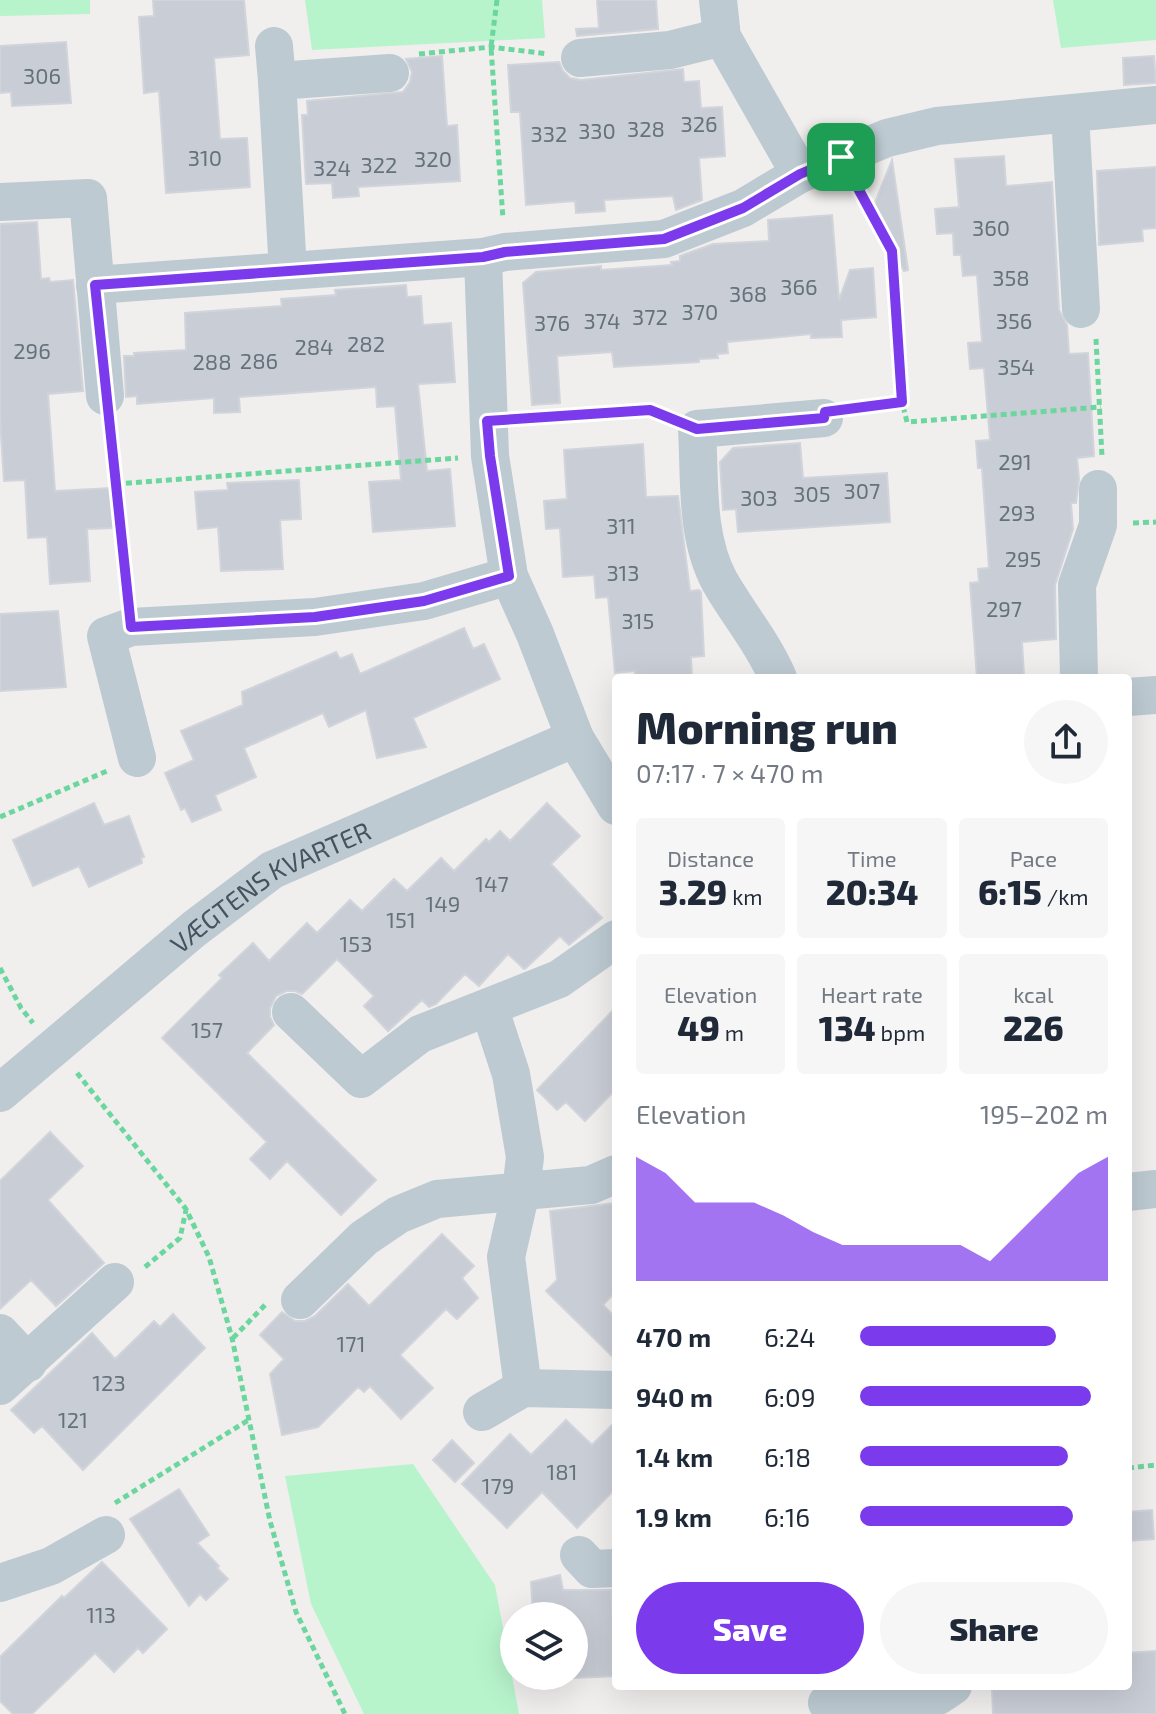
<!DOCTYPE html>
<meta charset="utf-8">
<style>
:root{--surface:#fff;--page:#f6f6f7;--text:#1f2937;--muted:#747a83;--accent:#7c3aed}
body{margin:0;font-family:"Exo 2",sans-serif;background:var(--page);color:var(--text);height:100vh;display:flex;flex-direction:column;font-size:30px;white-space:nowrap}
*{box-sizing:border-box;margin:0}
p{font-size:26px;color:var(--muted)}
.icon{flex:none;width:44px;height:44px;fill:none;stroke:currentColor;stroke-width:2;stroke-linecap:round;stroke-linejoin:round}
.map{position:relative;flex:1;overflow:hidden}
.panel{position:absolute;left:612px;top:674px;width:520px;height:1016px;display:flex;flex-direction:column;background:var(--surface);border-radius:8px;box-shadow:0 8px 32px #0002}
.panel>*{flex:none}
.fabs{position:absolute;left:500px;top:1602px;display:grid;gap:16px}
.fabs a{display:grid;place-items:center;width:88px;height:88px;border-radius:50%;background:var(--surface);box-shadow:0 8px 32px #0002;font-size:40px}
.pin{position:absolute;display:grid;place-items:center;width:68px;height:68px;color:#fff;margin:-34px;border-radius:16px;box-shadow:0 4px 12px #0006}
.round{display:grid;place-items:center;flex:none;width:84px;height:84px;border-radius:42px;background:var(--page)}
.headline{display:flex;align-items:center;justify-content:space-between;height:136px;padding:0 24px}
h1{font-size:44px;font-weight:800;line-height:60px}
.metrics{display:grid;grid-template-columns:repeat(3,1fr);gap:12px;height:136px;padding:8px 24px}
.metrics div{display:grid;align-content:center;border-radius:8px;background:var(--page);text-align:center}
.metrics b{font-size:34px;font-weight:800}
.metrics small{font-size:22px;font-weight:400}
.metrics p{font-size:22px}
.chart{height:224px;padding:16px 24px}
.chart p{display:flex;justify-content:space-between}
.chart svg{width:100%;height:144px;margin-top:8px;fill:var(--accent);opacity:.7}
.action{display:flex;gap:16px;margin-top:auto;padding:16px 24px}
.action a{flex:1;height:92px;border-radius:48px;background:var(--accent);color:#fff;font-size:32px;font-weight:800;line-height:92px;text-align:center}
.action a+a{background:var(--page);color:var(--text)}
ul{padding:0 24px;list-style:none;font-size:26px}
li{display:grid;grid-template-columns:128px 96px 1fr;align-items:center;height:60px}
li i{height:20px;border-radius:10px;background:var(--accent)}
.map>svg:first-child{display:block}
.green{fill:#b7f4cc}
.building{fill:#c9cdd5;stroke:#d1d4db;stroke-width:2}
.lines{fill:none;stroke-linecap:round;stroke-linejoin:round}
.path{stroke:#6bd79e;stroke-width:5;stroke-dasharray:6 4;stroke-linecap:butt}
.street{stroke:#bdcad2;stroke-width:38}
.route-casing{stroke:#fff;stroke-width:16}
.route{stroke:#7c3aed;stroke-width:10}
.labels{text-anchor:middle;dominant-baseline:central;stroke-width:7;stroke-linejoin:round;paint-order:stroke}
.number-label{font-size:22px;fill:#65727c}
.street-label{font-size:26px;fill:#44535e;stroke:#fff}
</style>
<div class="map">
<svg width="1156" height="1714" viewBox="0 0 1156 1714">
<rect width="100%" height="100%" fill="#f1eeee"/>
<!-- green -->
<path class="green" d="M0,0h90v14l-90,2z
M305,0h237l3,38 -233,12z
M1053,0h103v40l-95,8z
M413,1464l82,121 24,129h-155l-53,-110 -26,-128z"/>
<!-- building -->
<path class="building" d="M153,0h91l5,55 -35,3 6,81 27,-1 3,49 -84,6 -7,-102 -15,2 -5,-76 15,-1z
M597,0h59l2,29 -81,7 -1,-7 23,-1z
M66,42l5,61 -59,3 -1,-14 -11,1v-47z
M442,56l5,70 10,-1 3,56 -102,6 1,9 -26,2 -1,-15 -26,1 -4,-69h6l-1,-14 96,-9 7,-10 2,-10 -6,-13z
M1154,56l2,27 -32,2 -1,-27z
M559,62l4,9 7,7 11,2 102,-11 1,13 15,-1 2,27 21,-1 3,49 -26,2 3,42 -26,10 -3,-14 -69,4 1,11 -29,2 -1,-12 -49,4 -6,-93h-9l-3,-47z
M1004,156l2,30 46,-4 7,128 8,15 2,29 19,-1 6,103 -17,2 2,21 -3,24h-5l2,26 -18,56 1,54 -34,3 2,33 -47,3 -7,-95 9,-1 -1,-13 11,-1 -7,-100h-4l-2,-27 14,-1 -6,-72 -14,1 -2,-26 14,-1 -5,-67 -14,1 -2,-21h-7l-1,-22 -16,1 -2,-25 24,-2 -4,-48z
M892,160l16,110 -4,1 -32,-61z
M1156,167v61l-14,1 1,12 -44,4 -2,-74z
M832,215l7,85 11,-30 23,-2 3,49 -35,3 1,17 -31,1v-4l-84,8 1,11 -11,1 1,4 -19,1v3l-85,5 -2,-15 -55,4 3,47 -28,2 -9,-122 13,-11 65,-6v4l71,-5 -1,-3 9,-1v-5l33,-12 56,-3 -1,-21z
M37,222l4,57 8,-1 1,4 23,-2 10,111 -35,3 7,97 56,-3 2,40 -26,1 3,52 -40,3 -3,-47 -19,1 -3,-58 -21,1 -4,-61v-196z
M406,285l1,12 14,-1 2,29 28,-2 4,59 -37,2 9,87 23,-2 5,57 -82,6 -4,-50 32,-2 -6,-74 -18,1 -1,-20 -137,10 1,15 -26,1v-15l-77,6v-8l-11,1 -2,-41h10v-3l52,-3 -1,-37 97,-7 -1,-7 55,-4 -1,-5z
M800,443l3,35 84,-5 3,49 -152,10 -2,-23 -13,1 -3,-48 13,-14z
M643,444l3,53 32,-1 12,95 9,-1 2,2 3,64 -13,1 1,21h-57v-7l-20,2 -7,-76 -12,1 -2,-23 -31,2 -3,-49 -14,1 -2,-28 23,-2 -3,-49z
M299,480l2,39 -21,1 3,49 -62,2 -3,-44 -20,2 -3,-37 33,-2 -1,-7z
M58,611l8,76 -66,4v-77z
M464,628l9,21 11,-5 16,35 -87,39 13,29 -49,11 -11,-48 -37,17 -6,-14 -79,35 12,29 -41,18 6,15 -29,12 -7,-14 -4,2 -16,-37 29,-13 -13,-29 62,-26 -1,-13 94,-40 4,7 12,-5 8,20z
M94,803l10,22 25,-9 15,41 -3,1 1,5 -53,24 -10,-21 -46,20 -20,-46z
M547,803l33,33 -29,28 51,54 -33,27 -9,-9 -34,32 -2,1 -16,-15 -29,32 -14,-12 -29,30 -7,3 -7,-7 -34,31 -24,-25 10,-10 -37,-37 -35,35 -7,-3h-9l-10,5 -6,12v9l4,8 -27,28 129,127 -35,35 -54,-54 -17,18 -20,-20 17,-17 -105,-104 60,-60 -3,-3 34,-32 16,18 38,-38 10,10 33,-33 12,11 32,-32 13,12 34,-33 13,13 32,-32 3,3 11,-11 10,10z
M616,1007v82l-31,32 -19,-19 -9,8 -20,-20z
M50,1132l33,34 -35,34 56,63 -48,43 -25,-26 -31,29v-128z
M616,1203v88l-13,14 13,13v42l-70,-69 11,-11 -7,-69z
M442,1234l32,32 -12,12 16,20 -21,21 -11,-10 -46,46 33,33 -32,31 -31,-33 -6,6 -6,-5 -40,40 -36,8 -12,-61 14,-15 -24,-24 22,-23 13,9h10l10,-5 33,-32 21,22z
M173,1314l32,34 -122,122 -41,-44 -8,7 -23,-23 81,-77 23,26 39,-38 6,6z
M566,1420l26,25 24,-24v67l-39,40 -35,-36 -35,36 -45,-44 48,-50 21,21z
M452,1440l22,23 -19,19 -22,-22z
M179,1489l30,46 -12,8 22,23 -2,2 11,11 -22,21 -6,-6 -11,12 -59,-87z
M1152,1510l2,29 -26,2v-29z
M102,1562l65,67 -24,24 -5,-5 -24,24 -19,-19 -63,61h-19l-13,-13v-44l62,-61 2,2z
M560,1575l3,15h48l2,36h3v50l-42,2v-62h-41l-2,-34z
M1156,1651v63h-163l-1,-25 49,-3h87v-33z"/>
<g class="lines">
<!-- path -->
<path class="path" d="M497,0l-6,47 12,172
M419,54l72,-7 57,7
M858,188l34,63 10,151
M1096,339l6,118
M857,408l45,-6 5,20 194,-15
M522,418l128,-8 17,7
M109,429l18,165
M116,484l342,-26
M1133,523l23,-1
M0,817l107,-46
M0,968l21,40 12,15
M77,1073l109,136 23,48 23,81 38,183 26,91 49,102
M145,1267l35,-29 6,-28
M233,1338l32,-33
M1128,1468l28,-3
M115,1503l135,-84"/>
<!-- street -->
<g class="street">
<path d="M718,0l4,37 78,137"/>
<path d="M274,46l3,35"/>
<path d="M580,58l90,-8 52,-13"/>
<path d="M1070,114l11,195"/>
<path d="M0,202l88,-4 17,198"/>
<path d="M483,257l7,199 19,120 26,58 40,104 41,68"/>
<path d="M288,271l-11,-190 113,-8"/>
<path d="M95,285l388,-28 22,-5 159,-13 79,-31 57,-34 87,-36 50,-12 219,-21"/>
<path d="M778,678c-15,-35 -39,-63 -58,-96 -25,-45 -20,-104 -23,-153l127,-11"/>
<path d="M1079,678l-2,-93 21,-60v-36"/>
<path d="M1128,697l28,-2"/>
<path d="M137,758l-31,-122 25,-9 184,-10 109,-16 85,-25"/>
<path d="M489,1007l22,67 14,83 -4,34 -15,66 17,131"/>
<path d="M291,1012l70,67 59,-45 139,-55 57,-40"/>
<path id="s1" d="M0,1093l194,-164 78,-59 303,-132"/>
<path d="M1128,1192l28,-3"/>
<path d="M300,1300l64,-62 34,-23 39,-16 154,-14 25,-11"/>
<path d="M0,1333l28,30"/>
<path d="M0,1386l115,-104"/>
<path d="M482,1412l41,-24 93,2"/>
<path d="M579,1555l13,14 24,-1"/>
<path d="M0,1583l51,-17 55,-31"/>
<path d="M827,1703l111,-7 15,-10"/>
</g>
</g>
<g class="lines">
<defs>
<path id="route" d="M841,157l51,94 10,151 -77,10 -1,6 -127,11 -47,-19 -163,11 3,35 19,120 -85,25 -109,16 -184,10 -36,-342 388,-28 22,-5 159,-13 79,-31 57,-34z"/>
</defs>
<!-- route casing -->
<use href="#route" class="route-casing"/>
<!-- route -->
<use href="#route" class="route"/>
</g>
<g class="labels">
<!-- number labels -->
<g class="number-label">
<text x="42" y="75">306</text>
<text x="699" y="123">326</text>
<text x="646" y="128">328</text>
<text x="597" y="130">330</text>
<text x="549" y="133">332</text>
<text x="205" y="157">310</text>
<text x="433" y="158">320</text>
<text x="379" y="164">322</text>
<text x="332" y="167">324</text>
<text x="991" y="227">360</text>
<text x="1011" y="277">358</text>
<text x="799" y="286">366</text>
<text x="748" y="293">368</text>
<text x="700" y="311">370</text>
<text x="650" y="316">372</text>
<text x="602" y="320">374</text>
<text x="1014" y="320">356</text>
<text x="552" y="322">376</text>
<text x="366" y="343">282</text>
<text x="314" y="346">284</text>
<text x="32" y="350">296</text>
<text x="259" y="360">286</text>
<text x="212" y="361">288</text>
<text x="1016" y="366">354</text>
<text x="1015" y="461">291</text>
<text x="862" y="490">307</text>
<text x="812" y="493">305</text>
<text x="759" y="497">303</text>
<text x="1017" y="512">293</text>
<text x="621" y="525">311</text>
<text x="1023" y="558">295</text>
<text x="623" y="572">313</text>
<text x="1004" y="608">297</text>
<text x="638" y="620">315</text>
<text x="492" y="883">147</text>
<text x="443" y="903">149</text>
<text x="401" y="919">151</text>
<text x="356" y="943">153</text>
<text x="207" y="1029">157</text>
<text x="351" y="1343">171</text>
<text x="109" y="1382">123</text>
<text x="73" y="1419">121</text>
<text x="562" y="1471">181</text>
<text x="498" y="1485">179</text>
<text x="101" y="1614">113</text>
</g>
<!-- street labels -->
<g class="street-label">
<text stroke="none"><textPath href="#s1" startOffset="342">VÆGTENS KVARTER</textPath></text>
</g>
</g>
</svg>
<div class="fabs">
<a><svg class="icon" aria-label="layers" viewBox="0 0 24 24"><path d="M12 4l9 5-9 5-9-5zM3 14l9 5 9-5"/></svg></a>
</div>
<div class="pin" style="left:841px;top:157px;background:#1e9e55"><svg class="icon" aria-label="arrive" viewBox="0 0 24 24"><path d="M6 21V4h12l-3 4 3 4H6"/></svg></div>
<section class="panel">
<div class="headline"><div><h1>Morning run</h1><p>07:17 · 7 × 470 m</p></div><a class="round"><svg class="icon" aria-label="share" viewBox="0 0 24 24"><path d="M12 15V3M7 8l5-5 5 5M5 13v7h14v-7"/></svg></a></div>
<div class="metrics">
<div><p>Distance</p><b>3.29<small> km</small></b></div>
<div><p>Time</p><b>20:34</b></div>
<div><p>Pace</p><b>6:15<small> /km</small></b></div>
</div>
<div class="metrics">
<div><p>Elevation</p><b>49<small> m</small></b></div>
<div><p>Heart rate</p><b>134<small> bpm</small></b></div>
<div><p>kcal</p><b>226</b></div>
</div>
<div class="chart"><p><span>Elevation</span>195–202 m</p>
<svg viewBox="0 0 160 44" preserveAspectRatio="none"><path d="M0 44V6L10 11L20 20L30 20L40 20L50 24L60 29L70 33L80 33L90 33L100 33L110 33L120 38L130 29L140 20L150 11L160 6V44z"/></svg>
</div>
<ul>
<li><b>470 m</b>6:24<i style="width:79%"></i></li>
<li><b>940 m</b>6:09<i style="width:93%"></i></li>
<li><b>1.4 km</b>6:18<i style="width:84%"></i></li>
<li><b>1.9 km</b>6:16<i style="width:86%"></i></li>
</ul>
<div class="action"><a>Save</a><a>Share</a></div>
</section>
</div>
